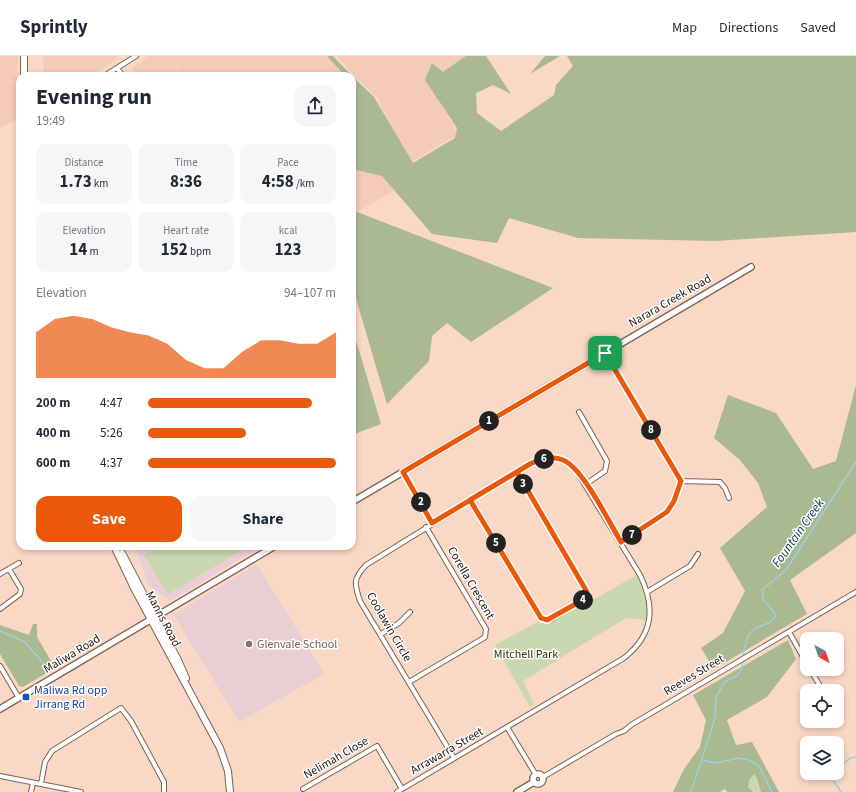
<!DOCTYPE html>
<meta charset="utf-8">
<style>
:root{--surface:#fff;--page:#f6f6f7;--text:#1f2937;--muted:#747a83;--line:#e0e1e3;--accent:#ea580c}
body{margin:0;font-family:"Source Sans 3",sans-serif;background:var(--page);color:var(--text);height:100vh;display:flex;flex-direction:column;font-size:15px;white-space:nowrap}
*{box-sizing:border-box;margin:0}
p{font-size:13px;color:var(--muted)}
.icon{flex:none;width:22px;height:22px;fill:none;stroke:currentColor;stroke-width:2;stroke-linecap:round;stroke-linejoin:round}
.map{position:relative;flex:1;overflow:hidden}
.sheet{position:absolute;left:16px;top:16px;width:340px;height:478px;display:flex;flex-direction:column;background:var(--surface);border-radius:12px;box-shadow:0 2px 6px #0003}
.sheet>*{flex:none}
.needle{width:26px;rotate:140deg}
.buttons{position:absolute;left:800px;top:576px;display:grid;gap:8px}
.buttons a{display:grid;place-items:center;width:44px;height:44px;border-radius:8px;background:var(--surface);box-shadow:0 2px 6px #0003;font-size:20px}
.pin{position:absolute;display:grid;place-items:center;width:34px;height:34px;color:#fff;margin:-17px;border-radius:8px;box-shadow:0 2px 6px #0006}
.km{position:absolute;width:20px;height:20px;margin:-10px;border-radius:50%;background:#222;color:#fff;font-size:11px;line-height:20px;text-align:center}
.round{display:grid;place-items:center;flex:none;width:42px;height:42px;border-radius:12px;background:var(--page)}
.head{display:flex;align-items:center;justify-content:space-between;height:68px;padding:0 20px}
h1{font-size:22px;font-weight:700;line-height:30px}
.stats{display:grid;grid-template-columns:repeat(3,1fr);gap:6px;height:68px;padding:4px 20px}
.stats div{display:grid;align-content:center;border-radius:10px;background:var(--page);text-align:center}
.stats b{font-size:17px;font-weight:700}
.stats small{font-size:11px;font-weight:400}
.stats p{font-size:11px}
.chart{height:112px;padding:8px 20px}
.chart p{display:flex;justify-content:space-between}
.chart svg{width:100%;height:72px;margin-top:4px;fill:var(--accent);opacity:.7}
.button{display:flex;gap:8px;margin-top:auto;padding:8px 20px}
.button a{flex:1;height:46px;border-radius:12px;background:var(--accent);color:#fff;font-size:16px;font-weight:700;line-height:46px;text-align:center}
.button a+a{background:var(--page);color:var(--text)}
ul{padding:0 20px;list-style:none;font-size:13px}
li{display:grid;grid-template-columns:64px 48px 1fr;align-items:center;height:30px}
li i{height:10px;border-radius:5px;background:var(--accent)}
header{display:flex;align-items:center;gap:24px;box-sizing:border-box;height:56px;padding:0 20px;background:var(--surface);border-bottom:1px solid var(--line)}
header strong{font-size:19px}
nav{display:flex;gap:22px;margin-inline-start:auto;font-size:14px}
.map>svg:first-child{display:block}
.built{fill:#f4cbb5}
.education{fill:#e9cfd4}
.green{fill:#c9d8af}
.forest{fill:#aab990}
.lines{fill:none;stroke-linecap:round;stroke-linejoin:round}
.stream{stroke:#9ccfe0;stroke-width:1.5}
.street-casing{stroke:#7d6151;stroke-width:6}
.secondary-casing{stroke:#7d6151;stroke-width:8}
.primary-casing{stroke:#7d6151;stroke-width:8}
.street{stroke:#fff;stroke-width:4}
.secondary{stroke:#fff;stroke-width:5.5}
.primary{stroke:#fff;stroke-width:6}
.route-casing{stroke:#fff;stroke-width:8}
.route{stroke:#ea580c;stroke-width:5}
.education-dot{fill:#8d6e63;stroke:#fff;stroke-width:1.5}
.transit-dot{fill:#1a4fb4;stroke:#fff;stroke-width:1.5}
.labels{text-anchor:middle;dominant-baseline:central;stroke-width:3;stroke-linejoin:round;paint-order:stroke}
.street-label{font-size:12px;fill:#231711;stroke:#fff}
.education-label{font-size:12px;fill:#785e54;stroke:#fff;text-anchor:start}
.park-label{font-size:12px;fill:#2c3909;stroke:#fff}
.transit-label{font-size:12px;fill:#164399;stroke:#fff;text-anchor:start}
.water-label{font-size:13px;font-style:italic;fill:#0a3946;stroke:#fff}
</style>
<header>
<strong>Sprintly</strong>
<nav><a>Map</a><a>Directions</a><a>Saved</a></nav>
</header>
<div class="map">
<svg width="856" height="736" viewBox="0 0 856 736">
<rect width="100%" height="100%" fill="#fad8c6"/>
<!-- built -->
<path class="built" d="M0,0h18l-1,63 -17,9z
M43,0h74l-1,4 -27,16h-45z
M148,0h22l12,20h-49l-1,-8z
M171,0h159l12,20h-159z
M336,0h135l-43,25 30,53 -48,29 -33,-65z
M352,37l53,91 -53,31z"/>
<!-- education -->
<path class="education" d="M135,490h127l-92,55 -21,-16z
M257,508l67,110 -85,48 -65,-107z"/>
<!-- green -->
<path class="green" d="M159,490h76l4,6 -71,42 -24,-39z
M636,519c7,15 13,29 10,45l-20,-2 -103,63 11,23 -4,3 -35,-62 43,-23 9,2 36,-20 6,-6 6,1z
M753,718h3v7l5,11h-8l-5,-5 2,-9z"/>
<!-- forest -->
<path class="forest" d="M327,0h6l19,20h-7z
M466,0h20l25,38 -18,-9 -17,8 1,20 24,18 53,-36 2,-10 17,-19 -6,-10h289v176l-141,9 -137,-3 -69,-20 -12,25 -65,-9 -50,-58 -30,-7v-93l22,21 39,66 42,-25 2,-10 -32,-48 7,-17 11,9z
M545,0h15l-30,18z
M352,154l201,78 -82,54 -24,-19 -15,13 -3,25 -42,43 -35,-119z
M352,271l29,97 -29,11z
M856,329v148l-66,47 17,34 -93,55 -13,-21 22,-15 22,-42 -25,-43 47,-41 -9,-24 -18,-23 -26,-22 14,-43 48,18 37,56 23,-8z
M33,568h4v13l18,31 -32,19 -4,-1 -19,-32v-29l29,10z
M788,584l8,19 -29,38 -40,23 9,25 16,-3 27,50h-18l-6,-18 -5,4 -2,9 5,5h-26l-2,-3 -5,3h-47l11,-23 16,-22 6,-27 -13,-25z"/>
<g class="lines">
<!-- stream -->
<path class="stream" d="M0,575l25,11 20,23
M743,601c1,-7 3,-22 10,-27 9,-7 14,-2 23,-15l-13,-16 -1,-9 24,-20 70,-108
M701,704l16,3 21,-5 11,2 10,6 13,26
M837,713l13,-11 6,-1
M834,717l-1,7 8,12
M691,736l20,-60 4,-16 1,-18 8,-16c13,-5 17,-7 19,-21"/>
<defs>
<path id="street" d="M117,12l6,8
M104,20l32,-20
M605,297l76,128 -7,20 -7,11 -46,30
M579,356l28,49 -2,10 -19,13
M403,416l30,51
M681,425l39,1 5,6 4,10
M471,444l70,117 6,3 5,-1 29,-18 5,-5 -1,-7 -68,-117
M0,518l19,-11
M647,536l43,-26 8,-12
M0,553l20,-15 1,-5 -12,-20
M789,576l18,32
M381,578l18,-11 11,-11
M0,610l19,32
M810,613l13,22
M409,626l73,-43 3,-2 1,-8 -60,-102
M837,660l3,6
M507,671l29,48
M0,720l81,16
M543,721l73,-43 8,-3 7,-6 225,-133
M41,728l4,-22 7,-11 69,-43 10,13 33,61v10
M303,733l74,-43 25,43
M31,736l2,-9
M397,736l227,-134c29,-23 32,-50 16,-83l-66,-108 -11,-7 -8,-2h-8l-17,6 -164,101c-13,14 -12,18 -6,36l94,157"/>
<path id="secondary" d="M352,446l399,-235
M0,653l275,-163
M533 723a5 5 0 1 1 10 0a5 5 0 1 1-10 0Z
M517,736l17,-10"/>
<path id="primary" d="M24,20v-20
M114,490l20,42 86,160 8,23 2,21
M122,497l56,107 8,18"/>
</defs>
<!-- street casing -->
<use href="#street" class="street-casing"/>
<!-- secondary casing -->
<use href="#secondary" class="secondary-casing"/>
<!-- primary casing -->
<use href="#primary" class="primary-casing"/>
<!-- street -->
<use href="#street" class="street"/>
<!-- secondary -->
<use href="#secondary" class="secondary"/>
<!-- primary -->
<use href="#primary" class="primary"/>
</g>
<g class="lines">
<defs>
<path id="route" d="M605,297l-202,119 29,51 85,-51 70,120 -6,9 -34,19 -6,-2 -3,-5 -68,-113 60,-36c11,-5 22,-9 33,-4 19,7 46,62 58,82l46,-30 7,-11 7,-20 -76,-128"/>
</defs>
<!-- route casing -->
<use href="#route" class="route-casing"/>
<!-- route -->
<use href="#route" class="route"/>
</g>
<!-- markers -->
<circle class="education-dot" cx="249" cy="588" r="4"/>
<rect class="transit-dot" x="22" y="637" width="8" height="8" rx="2"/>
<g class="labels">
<!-- street labels -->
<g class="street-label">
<text transform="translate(670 245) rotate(-30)">Narara Creek Road</text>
<text transform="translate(471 527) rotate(60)">Corella Crescent</text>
<text transform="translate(163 563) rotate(62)">Manns Road</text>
<text transform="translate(389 571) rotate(60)">Coolawin Circle</text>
<text transform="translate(72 598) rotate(-31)">Maliwa Road</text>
<text transform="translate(694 619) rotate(-31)">Reeves Street</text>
<text transform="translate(447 695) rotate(-30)">Arrawarra Street</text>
<text transform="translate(336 702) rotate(-30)">Nelimah Close</text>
</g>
<!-- education labels -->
<g class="education-label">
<text x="257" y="588">Glenvale School</text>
</g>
<!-- park labels -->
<g class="park-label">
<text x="526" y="598">Mitchell Park</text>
</g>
<!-- transit labels -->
<g class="transit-label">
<text x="34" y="634">Maliwa Rd opp<tspan x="34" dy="14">Jirrang Rd</tspan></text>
</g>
<!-- water labels -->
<g class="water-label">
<text transform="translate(798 477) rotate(-55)">Fountain Creek</text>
</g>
</g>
</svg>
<div class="buttons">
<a><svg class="needle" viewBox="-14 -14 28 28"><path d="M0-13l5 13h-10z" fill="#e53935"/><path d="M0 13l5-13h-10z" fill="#747a83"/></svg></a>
<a><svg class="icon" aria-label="locate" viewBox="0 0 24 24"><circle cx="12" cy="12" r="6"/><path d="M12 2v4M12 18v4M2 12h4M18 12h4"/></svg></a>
<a><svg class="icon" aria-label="layers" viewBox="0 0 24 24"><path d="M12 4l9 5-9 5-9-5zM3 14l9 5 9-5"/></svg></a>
</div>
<div class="pin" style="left:605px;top:297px;background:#1e9e55"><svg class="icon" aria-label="arrive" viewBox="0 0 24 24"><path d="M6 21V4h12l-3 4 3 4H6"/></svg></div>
<b class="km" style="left:489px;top:365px">1</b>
<b class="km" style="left:421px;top:446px">2</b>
<b class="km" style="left:523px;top:428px">3</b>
<b class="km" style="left:583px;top:544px">4</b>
<b class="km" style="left:496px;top:487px">5</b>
<b class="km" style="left:544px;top:403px">6</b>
<b class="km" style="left:632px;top:479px">7</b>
<b class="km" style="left:651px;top:374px">8</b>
<section class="sheet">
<div class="head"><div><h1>Evening run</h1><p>19:49</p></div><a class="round"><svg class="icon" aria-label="share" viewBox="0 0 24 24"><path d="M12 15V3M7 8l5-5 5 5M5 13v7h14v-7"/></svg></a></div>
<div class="stats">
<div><p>Distance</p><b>1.73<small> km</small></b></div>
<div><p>Time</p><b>8:36</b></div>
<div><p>Pace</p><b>4:58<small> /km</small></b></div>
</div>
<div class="stats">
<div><p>Elevation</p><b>14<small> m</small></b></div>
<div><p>Heart rate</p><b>152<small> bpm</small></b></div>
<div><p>kcal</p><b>123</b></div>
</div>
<div class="chart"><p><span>Elevation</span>94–107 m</p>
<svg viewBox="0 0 160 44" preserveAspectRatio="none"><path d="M0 44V16L10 8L20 6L30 8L40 13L50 16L60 18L70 23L80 33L90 38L100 38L110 28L120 21L130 21L140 23L150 23L160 16V44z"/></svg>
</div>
<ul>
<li><b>200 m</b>4:47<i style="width:87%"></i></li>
<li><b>400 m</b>5:26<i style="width:52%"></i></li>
<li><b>600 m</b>4:37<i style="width:100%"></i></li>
</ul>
<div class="button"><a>Save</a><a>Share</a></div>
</section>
</div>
